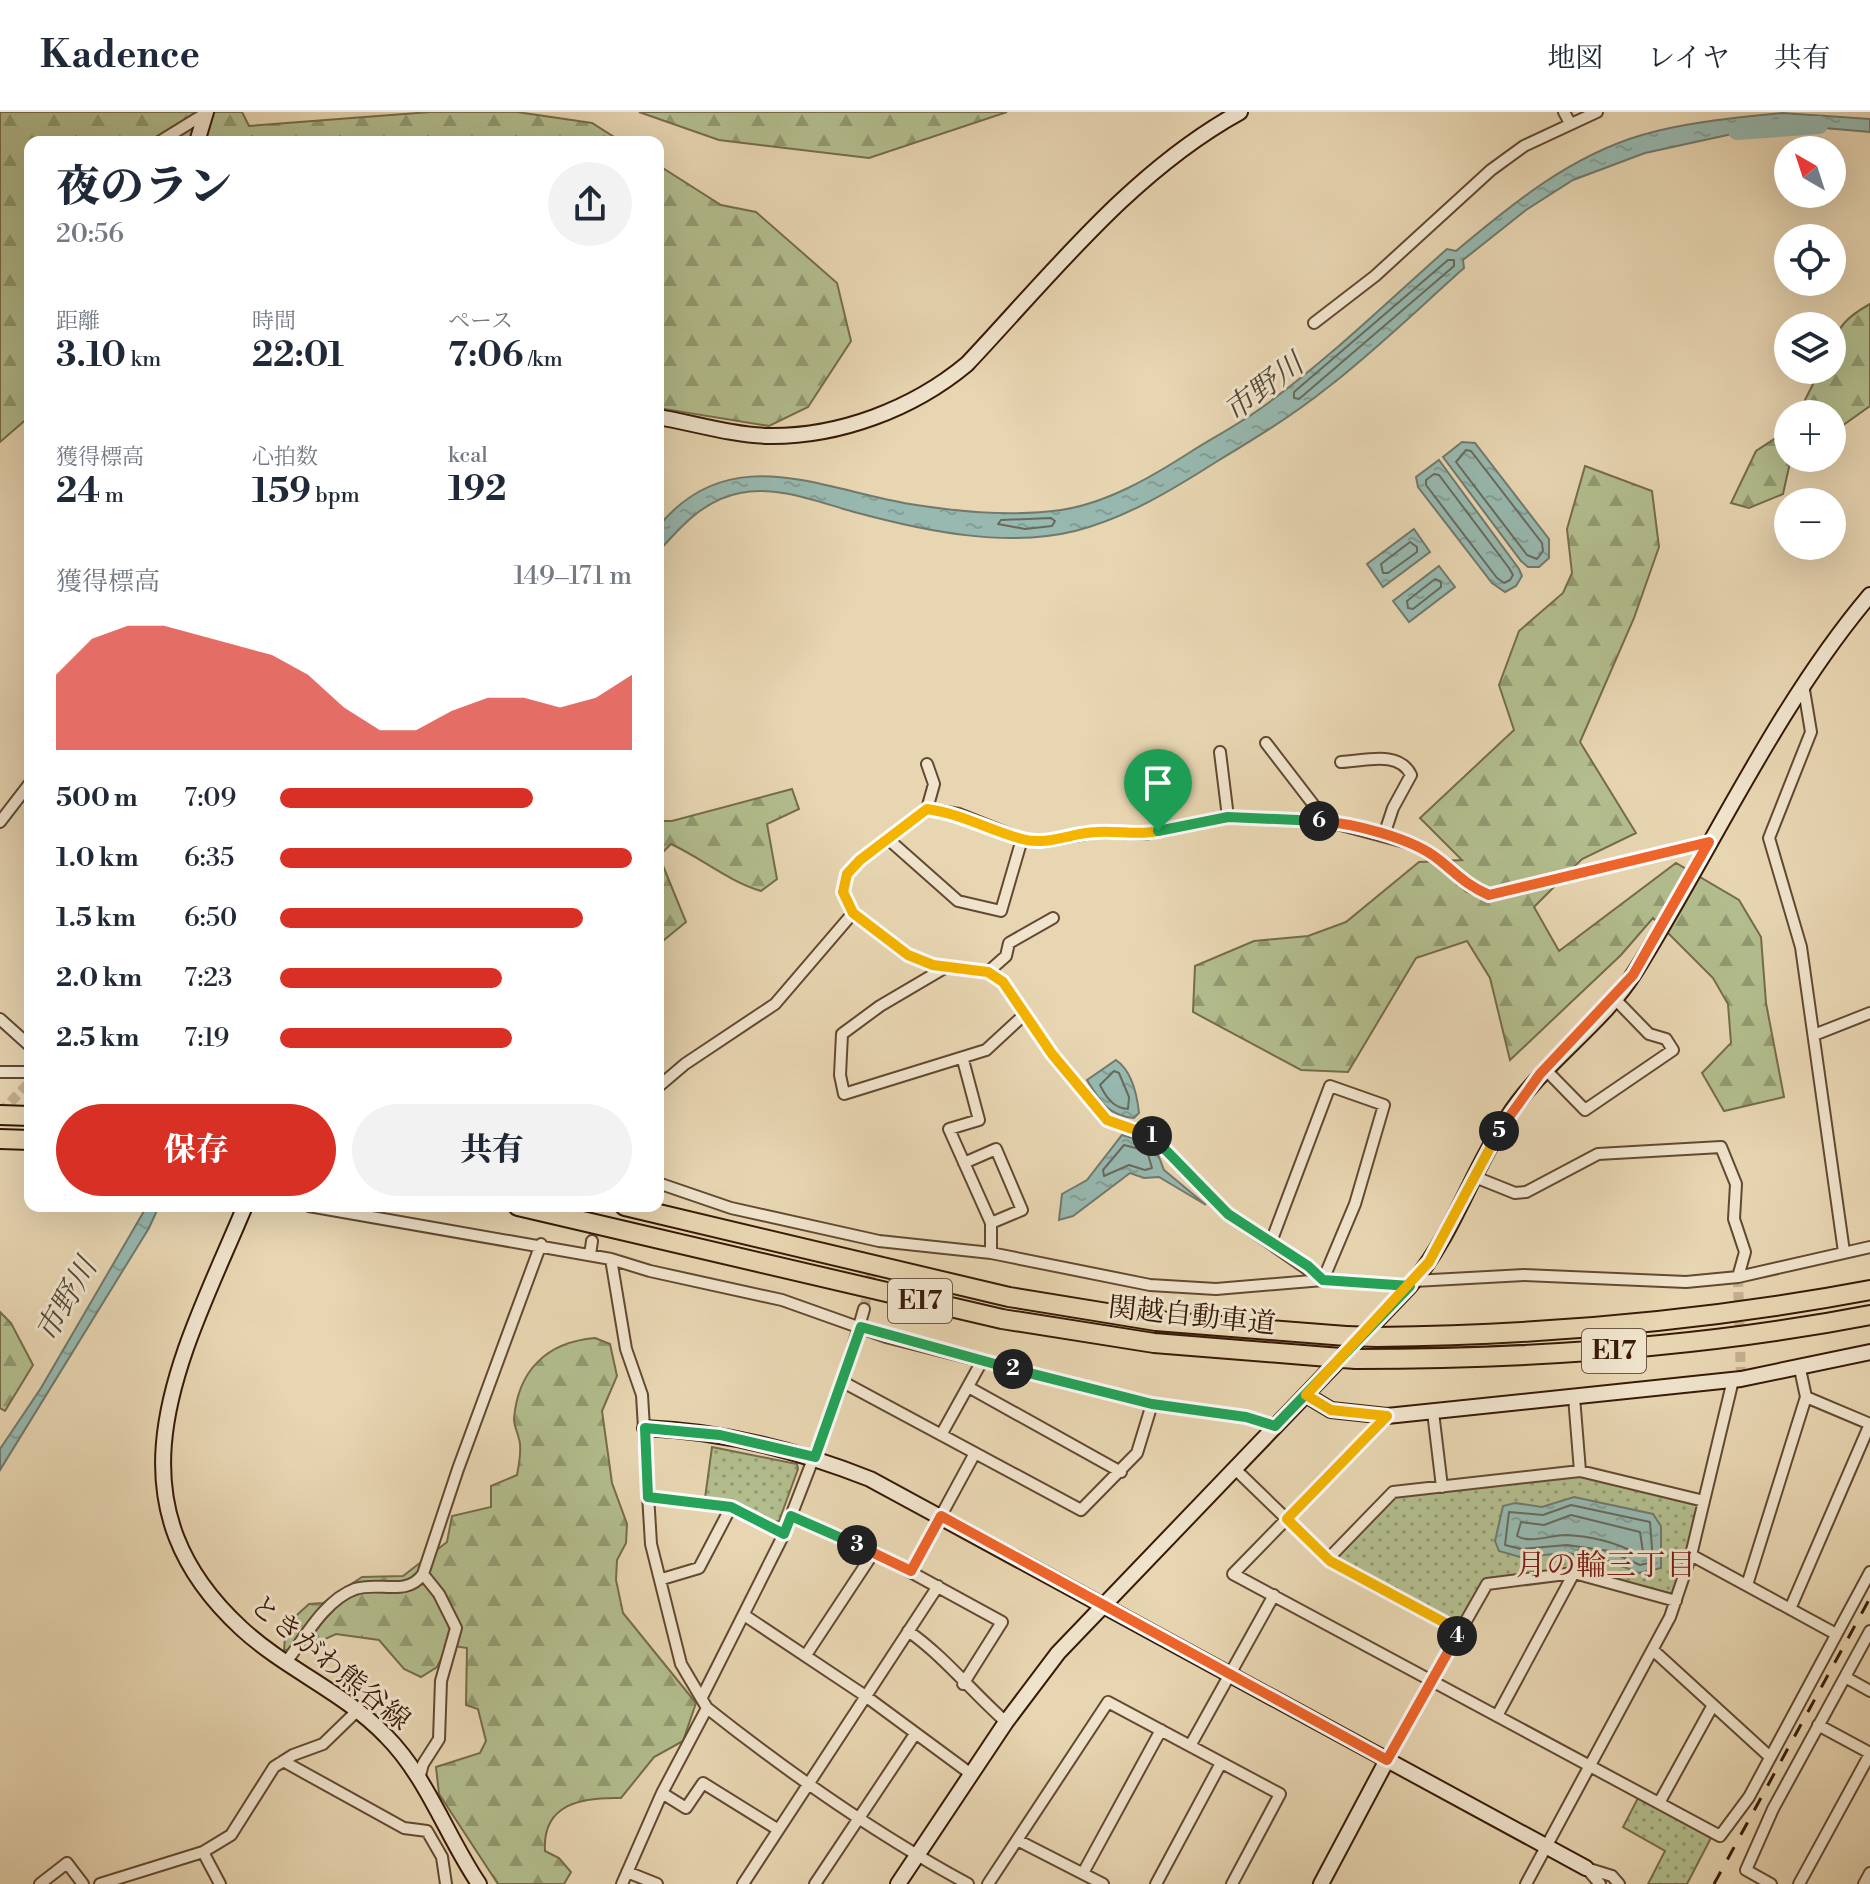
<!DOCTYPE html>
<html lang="ja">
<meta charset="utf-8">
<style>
:root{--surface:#fff;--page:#f2f2f3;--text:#1f2937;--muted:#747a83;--line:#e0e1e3;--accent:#d93025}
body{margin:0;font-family:"Libre Bodoni","Noto Serif JP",serif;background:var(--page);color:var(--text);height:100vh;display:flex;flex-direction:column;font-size:30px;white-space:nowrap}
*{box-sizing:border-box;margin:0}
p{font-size:26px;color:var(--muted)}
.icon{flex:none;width:44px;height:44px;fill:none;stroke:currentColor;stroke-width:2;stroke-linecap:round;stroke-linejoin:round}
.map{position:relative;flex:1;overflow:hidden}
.drawer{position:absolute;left:24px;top:24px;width:640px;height:1076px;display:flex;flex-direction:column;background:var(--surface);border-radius:16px;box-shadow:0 8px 32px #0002}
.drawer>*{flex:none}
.needle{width:52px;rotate:321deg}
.controls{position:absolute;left:1774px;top:24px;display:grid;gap:16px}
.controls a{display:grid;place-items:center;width:72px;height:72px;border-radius:50%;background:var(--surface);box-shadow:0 8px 32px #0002;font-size:40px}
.pin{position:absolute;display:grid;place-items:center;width:68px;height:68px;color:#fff;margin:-82px -34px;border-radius:50% 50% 50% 0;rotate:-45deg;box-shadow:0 0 8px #0007}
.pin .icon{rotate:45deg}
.km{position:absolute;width:40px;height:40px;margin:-20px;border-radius:50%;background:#222;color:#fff;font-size:22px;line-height:40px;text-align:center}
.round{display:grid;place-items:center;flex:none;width:84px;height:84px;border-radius:42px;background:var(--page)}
.summary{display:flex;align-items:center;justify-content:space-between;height:136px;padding:0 32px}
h1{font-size:44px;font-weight:800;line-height:60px}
.metrics{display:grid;grid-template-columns:repeat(3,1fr);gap:12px;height:136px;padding:8px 32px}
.metrics div{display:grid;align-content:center}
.metrics b{font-size:34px;font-weight:800}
.metrics small{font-size:22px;font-weight:400}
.metrics p{font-size:22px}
.chart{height:224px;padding:16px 32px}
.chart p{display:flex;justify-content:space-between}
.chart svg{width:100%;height:144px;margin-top:8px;fill:var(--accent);opacity:.7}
.button{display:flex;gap:16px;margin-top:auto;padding:16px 32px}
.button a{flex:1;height:92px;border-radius:48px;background:var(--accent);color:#fff;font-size:32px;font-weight:800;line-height:92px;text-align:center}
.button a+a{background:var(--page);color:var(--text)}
ul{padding:0 32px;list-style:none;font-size:26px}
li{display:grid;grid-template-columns:128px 96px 1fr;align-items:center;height:60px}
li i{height:20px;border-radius:10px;background:var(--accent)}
header{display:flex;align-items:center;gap:48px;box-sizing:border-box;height:112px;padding:0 40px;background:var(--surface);border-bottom:2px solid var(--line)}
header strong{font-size:38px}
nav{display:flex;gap:44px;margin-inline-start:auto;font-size:28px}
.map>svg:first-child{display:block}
.grass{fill:url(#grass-dots);stroke:#756c4a;stroke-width:2}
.forest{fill:url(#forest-firs);stroke:#756c4a;stroke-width:2}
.water{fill:url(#water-ripples);stroke:#71796c;stroke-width:2}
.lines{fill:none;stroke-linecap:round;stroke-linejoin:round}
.shore{stroke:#676a5b;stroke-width:2}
.river{stroke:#97b9b0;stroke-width:18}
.street-tunnel{stroke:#c5b090;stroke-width:10;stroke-dasharray:10 5;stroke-linecap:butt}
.street-casing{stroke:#634931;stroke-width:14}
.secondary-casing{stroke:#371a06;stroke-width:18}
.highway-casing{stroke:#371a06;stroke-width:22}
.street{stroke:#f0e4cd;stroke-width:10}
.secondary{stroke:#f0e4cd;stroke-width:14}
.highway{stroke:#e8d6b2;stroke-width:18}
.rail{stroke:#371a06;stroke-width:3;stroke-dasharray:14 14;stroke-linecap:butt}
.highway-bridge-casing{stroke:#371a06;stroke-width:22;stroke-linecap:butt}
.highway-bridge{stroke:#e8d6b2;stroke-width:18}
.split-1-casing{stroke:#fff;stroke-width:16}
.split-2-casing{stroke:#fff;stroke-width:16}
.split-3-casing{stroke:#fff;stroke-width:16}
.split-4-casing{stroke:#fff;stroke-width:16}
.split-5-casing{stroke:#fff;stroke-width:16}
.split-6-casing{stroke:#fff;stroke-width:16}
.split-7-casing{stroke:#fff;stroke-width:16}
.split-1{stroke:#f5b400;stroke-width:10}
.split-2{stroke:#22a559;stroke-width:10}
.split-3{stroke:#22a559;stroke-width:10}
.split-4{stroke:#f0652b;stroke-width:10}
.split-5{stroke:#f5b400;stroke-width:10}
.split-6{stroke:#f0652b;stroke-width:10}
.split-7{stroke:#22a559;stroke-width:10}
.labels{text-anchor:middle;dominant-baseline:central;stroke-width:6;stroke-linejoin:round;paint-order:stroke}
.shield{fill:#f0e4cd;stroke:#6e5742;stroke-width:2}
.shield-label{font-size:26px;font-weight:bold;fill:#371a06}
.street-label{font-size:28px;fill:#371a06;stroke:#f0e4cd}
.water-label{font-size:30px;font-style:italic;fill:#544a39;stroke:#f0e4cd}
.neighbourhood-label{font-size:30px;fill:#7a1f14;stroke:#f0e4cd}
</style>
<header>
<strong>Kadence</strong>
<nav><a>地図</a><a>レイヤ</a><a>共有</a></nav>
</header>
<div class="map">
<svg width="1870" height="1772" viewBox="0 0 1870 1772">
<defs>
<pattern id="grass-dots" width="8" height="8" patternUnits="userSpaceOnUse" patternTransform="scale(2)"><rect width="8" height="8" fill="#b3be8e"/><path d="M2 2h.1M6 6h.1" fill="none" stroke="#929a72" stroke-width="1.8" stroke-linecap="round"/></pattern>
<pattern id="forest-firs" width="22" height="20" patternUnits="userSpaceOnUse" patternTransform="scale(2)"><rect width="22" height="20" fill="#b3be8e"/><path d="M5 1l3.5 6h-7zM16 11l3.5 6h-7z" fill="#929a72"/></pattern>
<pattern id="water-ripples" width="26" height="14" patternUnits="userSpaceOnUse" patternTransform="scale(2)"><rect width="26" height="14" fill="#97b9b0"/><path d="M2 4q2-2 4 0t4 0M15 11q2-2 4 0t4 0" fill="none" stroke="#839e96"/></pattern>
</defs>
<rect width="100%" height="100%" fill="#e8d6b2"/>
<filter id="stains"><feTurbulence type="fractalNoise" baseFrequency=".0025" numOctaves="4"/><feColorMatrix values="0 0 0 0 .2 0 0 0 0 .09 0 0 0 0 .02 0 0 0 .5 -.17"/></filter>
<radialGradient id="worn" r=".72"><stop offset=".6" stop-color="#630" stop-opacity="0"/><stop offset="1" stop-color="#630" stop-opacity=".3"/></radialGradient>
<!-- grass -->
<path class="grass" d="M712,1335l85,17 1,5 -19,52 -5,1 -42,-22 -27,-2z
M1580,1359l124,30 -28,100 -102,-28 -87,11 -27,47 -130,-70 63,-69z
M1639,1684l73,40 -25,48h-39l17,-33 -42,-24z"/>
<!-- forest -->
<path class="forest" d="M0,0h242l7,14 181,-14h87l75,11 30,19h-592v274l-30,26z
M639,0h368l-138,46 -150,-18z
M658,53l63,40 35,7 81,71 14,58 -43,66 -39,19 -111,-18z
M1870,192v102l-38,27v-19h-34l22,-44h12c0,-36 7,-49 38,-66z
M1788,318v28h3l-8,36 -34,14 -18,-5 25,-52z
M1585,354l67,25 7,56 -25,71 -54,124 56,91 -54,26 -48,48 25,44 117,-88 63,37 22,37 5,66 18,94 -60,14 -22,-38 29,-30 -3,-39 -15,-26 -60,-60 -32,37 -111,105 -20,-82 -23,-37 -51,17 -68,114 -47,-2 -108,-58 2,-46 59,-25 54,-5 38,-14 73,-60 43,-2 -42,-42 94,-88 -15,-45 20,-54 44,-38 9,-20 -5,-44z
M792,677l7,20 -32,15 10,55 -16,12c-33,-10 -58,-32 -90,-47l-12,12 27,66 -28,23v-124h14z
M0,1200l11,11 22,42 -28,46 -5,-3z
M595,1226l15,6 7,32 -15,35 10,72 15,41 -1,19 -9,17 -1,20 7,33 73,90 -13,38 -29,16 -33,41c-38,-1 -79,5 -76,53l14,7 12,14 -7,12h-66l-59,-90 -3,-27 44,-14 6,-12 -8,-32 -12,-4 1,-57 -19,-3 -11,22 -16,10 -17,-8 -25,-29 -43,-6 -31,14 -21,2 2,-25 23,-21 14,-1 39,-26 41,-1 44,-34 5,-26 39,-9v-21l26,-11c2,-10 4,-21 3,-31 -1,-9 -6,-17 -6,-25 4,-49 33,-77 81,-81z"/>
<!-- water -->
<path class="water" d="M1782,1l88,6v13l-92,-8 -133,29 -72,27 -47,30 -63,50 1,8c-45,40 -89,83 -137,120 -35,28 -73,51 -111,74 -44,28 -90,56 -141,69 -69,17 -150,0 -217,-18 -38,-10 -79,-28 -118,-20 -36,7 -59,33 -82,59v-25c71,-88 162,-38 252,-23 49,8 101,13 151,6 47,-7 92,-34 131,-59 24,-15 49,-28 72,-45 65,-47 123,-104 183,-157l9,2c56,-47 114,-95 186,-116 45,-13 93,-17 140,-22z
M1462,330l13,1 74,96v19l-10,9h-11l-7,-6 -78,-104z
M1439,348l80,109 3,7 -6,10 -11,6 -13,-9 -74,-96 -2,-10z
M1414,417l16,23 -47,35 -16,-23z
M1439,454l16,21 -46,35 -16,-21z
M1116,948c16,11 21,34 23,53l-5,5c-27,-3 -34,-17 -47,-38z
M1122,1023l32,9 10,26 42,35 -47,-28 -15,1 -14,-5 -57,43 -14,4 3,-26 25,-14z
M147,1094h12l-10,22 -149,242v-21l41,-61z
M1574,1385l79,17 8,12v42l-22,5 -41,-16 -32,-4 -46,4 -21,-6 -4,-10 8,-35 12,-3 27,4z"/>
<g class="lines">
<!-- shore -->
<path class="shore" d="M1448,148h6v6l-155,133 -5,-1v-6z
M1466,338l5,1 71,92 1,8 -6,8 -10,-4 -71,-93z
M1434,362l5,1 70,93 4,7 -3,5 -6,3 -7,-5 -71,-93v-5z
M1051,406l4,3 -3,5 -27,3 -27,-5 3,-4z
M1410,430l7,5v5l-29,21h-5l-2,-9z
M1435,467l6,3v5l-28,22 -5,-1 -1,-7z
M1114,959l5,2 10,24 -1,12c-15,-1 -22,-12 -28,-24z
M1124,1033l23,6 5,17 -7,2 -16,-5 -25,11 -1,-6z
M1571,1393l79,17 3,40 -13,3 -31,-14 -42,-6 -46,4 -16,-4 4,-33 34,3z
M1571,1403l69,17 3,20 -5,2c-23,-12 -47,-18 -72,-19 -16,0 -35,9 -49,1l4,-14 23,3z"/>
<!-- river -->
<path class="river" d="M1737,19l82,-6"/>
<!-- street-tunnel -->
<path class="street-tunnel" d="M0,1001l30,-31
M592,1129l8,-35
M1738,1165l3,102
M864,1197l12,-57"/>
<defs>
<path id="street" d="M1564,0l6,11
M159,30l47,-29
M1314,211l61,-47 116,-106 33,-24 73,-34
M1804,578l7,42 -42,106 32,109 43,305
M1266,631l60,78
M1220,640l8,65
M1341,650c24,-1 58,-12 70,13l-18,33 -9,27
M927,652l7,20 -7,25 -67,51 -13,14 -4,18 10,21 55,42 25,10 55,7 15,10 49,72 55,66 43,14 78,80 95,66
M1138,658l22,-1 -2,62
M927,697l32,5 63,25 20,3 54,-10 50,2 82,-17 98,4 90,24 23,14 30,27 20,9 220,-53
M0,710l30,-39
M888,727l70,62 43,10 21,-72
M948,854l-68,40 -38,28 -2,41 4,19 142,-44 39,-36
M988,860l18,-16 3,-13 44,-25
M0,907l30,27
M1814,923l56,-22
M963,948l16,60 -30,9 42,94v30
M1545,957l40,41 88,-60 -7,-11 -17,-5 -35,-36
M0,960h30
M658,975l27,-23 90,-60 78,-91
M964,1051l32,-14 26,61 -31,13
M1475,1065l40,16 11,-1 72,-38 123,-7 15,37 -2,35 11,33 -7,25
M658,1071l73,25 148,33 112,12 159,32 66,4 107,-9 87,6
M309,1094l302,53 39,12 132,29 104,37 266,67 94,13 29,9
M1271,1130l59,-156 54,19 -29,99 -32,76
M590,1143l2,-14
M611,1147l15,90 16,46 9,149 30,120 26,44 -45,85 -40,91
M1414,1169l110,-6 162,7 52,-5 132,-30
M843,1270l238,128 56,-57 15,-49
M970,1276l151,84
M1574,1285l6,74
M1433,1300l9,75
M1387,1304l-154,158 487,262 29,-39 121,-225
M941,1323l41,-74
M1234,1356l96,93 130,70
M648,1385l83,10 53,27
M791,1404l83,36 128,70 -39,62
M1691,1443l145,79
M1328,1447l65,-67 187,-21 124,30
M911,1459l64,-118
M662,1467l37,-11 32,-61
M1747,1473l59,-188
M1790,1497l80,-185 -64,-27 -6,-28
M744,1503l120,80 107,79
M908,1519c37,26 64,61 98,91
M1654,1539l116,106
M806,1543l68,-103
M287,1549c18,-24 38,-61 68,-72 24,-8 52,8 68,-15l35,-105 83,-225
M1845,1565l25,14
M702,1585l82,-163 59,-152 21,-73
M707,1596c82,65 169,126 261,176
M1497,1604l77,-143
M1818,1613l52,28
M1190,1634l84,-151
M1387,1648l100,-176 87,-11 102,28
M283,1649l121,67 23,3 15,26 4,27
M419,1667l4,-15 16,-25 2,-58 15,-53 -17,-34 -16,-20
M662,1681l24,15 17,-25 74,46
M1659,1691l54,-98
M1017,1728l86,44
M203,1740l17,32
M1586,1756l26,8 7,8
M1587,1757l13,15
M627,1760l30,12
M1083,1761l78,-143
M40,1772l27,-21 16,21
M100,1772l103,-32 28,-17 43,-68 19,-12 30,-11 34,-33
M743,1772l195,-298
M815,1772l100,-150
M988,1772l120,-182 172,92 -48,90
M1156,1772l65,-121
M1526,1772l144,-267 21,-62 42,-175
M1771,1772l-25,-14 27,-61 97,-178
M1799,1772l71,-130
M1864,1772l6,-11"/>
<path id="secondary" d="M197,30l9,-30
M658,305c35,6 74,18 110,19 71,1 145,-27 199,-72 84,-89 164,-192 273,-252
M245,1094c-61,146 -147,290 -4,422 44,41 103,64 145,108 41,41 61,101 93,148
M1306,1283l25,15 56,6 354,-37 129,-27
M645,1316c78,3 152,22 225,51l716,389
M898,1772l108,-162 52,-69 352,-367c43,-50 61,-114 97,-168 35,-55 95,-93 128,-146 76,-122 142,-267 235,-377
M1321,1772l66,-124"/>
<path id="highway" d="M0,1003l30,1
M0,1027l30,1
M518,1094l484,113 152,24 174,14
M625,1094l384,91 147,24 190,15
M1377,1225c166,-2 329,-16 493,-47
M1356,1247c173,0 344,-11 514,-44"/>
</defs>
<!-- street casing -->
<use href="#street" class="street-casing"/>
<!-- secondary casing -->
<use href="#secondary" class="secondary-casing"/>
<!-- highway casing -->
<use href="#highway" class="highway-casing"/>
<!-- street -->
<use href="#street" class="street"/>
<!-- secondary -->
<use href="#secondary" class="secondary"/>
<!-- highway -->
<use href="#highway" class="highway"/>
<!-- rail -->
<path class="rail" d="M1714,1772l156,-286"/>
<defs>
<path id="highway-bridge" d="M1346,1224l31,1
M1328,1245l28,2"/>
</defs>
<!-- highway-bridge casing -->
<use href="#highway-bridge" class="highway-bridge-casing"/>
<!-- highway-bridge -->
<use href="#highway-bridge" class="highway-bridge"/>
</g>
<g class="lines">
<defs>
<path id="split-1" d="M1152,1024l-45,-16 -55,-66 -49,-72 -15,-10 -55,-7 -25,-10 -55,-42 -10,-21 4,-18 13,-14 67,-51c35,5 62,21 95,30 25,7 49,-6 74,-7 21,-2 41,4 62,-1"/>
<path id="split-2" d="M1013,1257l139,35 94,13 29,9 135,-140 -87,-6 -15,-14 -80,-52 -76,-78"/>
<path id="split-3" d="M857,1433l-66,-29 -7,18 -53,-27 -83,-10 -3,-69 75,7 95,22 46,-130 152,42"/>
<path id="split-4" d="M857,1433l54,26 30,-55 446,244 70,-124"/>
<path id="split-5" d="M1457,1524l3,-5 -130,-70 -43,-42 100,-103 -56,-6 -25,-15 123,-133 70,-131"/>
<path id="split-6" d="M1319,709c33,2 93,17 119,38 18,14 29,27 51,36l220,-53 -76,133 -93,99 -41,57"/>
<path id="split-7" d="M1158,719l70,-14 91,4"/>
</defs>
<!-- split-1 casing -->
<use href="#split-1" class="split-1-casing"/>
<!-- split-2 casing -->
<use href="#split-2" class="split-2-casing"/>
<!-- split-3 casing -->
<use href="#split-3" class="split-3-casing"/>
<!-- split-4 casing -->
<use href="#split-4" class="split-4-casing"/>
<!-- split-5 casing -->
<use href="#split-5" class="split-5-casing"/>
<!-- split-6 casing -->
<use href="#split-6" class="split-6-casing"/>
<!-- split-7 casing -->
<use href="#split-7" class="split-7-casing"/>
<!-- split-1 -->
<use href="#split-1" class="split-1"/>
<!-- split-2 -->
<use href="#split-2" class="split-2"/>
<!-- split-3 -->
<use href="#split-3" class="split-3"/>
<!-- split-4 -->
<use href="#split-4" class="split-4"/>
<!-- split-5 -->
<use href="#split-5" class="split-5"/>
<!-- split-6 -->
<use href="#split-6" class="split-6"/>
<!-- split-7 -->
<use href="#split-7" class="split-7"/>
</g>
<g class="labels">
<!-- shield labels -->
<g class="shield">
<rect x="888" y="1167" width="64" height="44" rx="6"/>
<rect x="1582" y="1217" width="64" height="44" rx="6"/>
</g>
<g class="shield-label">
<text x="920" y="1189">E17</text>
<text x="1614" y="1239">E17</text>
</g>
<!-- street labels -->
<g class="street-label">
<text transform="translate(1192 1204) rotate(6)">関越自動車道</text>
<text transform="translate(330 1551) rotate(39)">ときがわ熊谷線</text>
</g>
<!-- water labels -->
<g class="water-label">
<text transform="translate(1264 276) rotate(-37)">市野川</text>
<text transform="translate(67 1188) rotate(-60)">市野川</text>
</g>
<!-- neighbourhood labels -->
<g class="neighbourhood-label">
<text x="1606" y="1454">月の輪三丁目</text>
</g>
</g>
<rect width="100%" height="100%" filter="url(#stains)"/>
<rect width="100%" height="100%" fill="url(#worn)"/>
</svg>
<div class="controls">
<a><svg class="needle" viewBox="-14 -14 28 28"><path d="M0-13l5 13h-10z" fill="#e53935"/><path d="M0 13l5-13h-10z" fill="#747a83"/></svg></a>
<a><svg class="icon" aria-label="locate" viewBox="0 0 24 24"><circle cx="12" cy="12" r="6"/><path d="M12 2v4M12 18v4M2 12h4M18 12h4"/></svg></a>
<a><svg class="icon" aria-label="layers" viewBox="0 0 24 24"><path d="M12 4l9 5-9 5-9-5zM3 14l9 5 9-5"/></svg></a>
<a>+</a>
<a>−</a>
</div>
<div class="pin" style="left:1158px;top:719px;background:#1e9e55"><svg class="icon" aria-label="arrive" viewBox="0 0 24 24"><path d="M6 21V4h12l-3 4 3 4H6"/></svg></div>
<b class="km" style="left:1152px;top:1024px">1</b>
<b class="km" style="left:1013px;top:1257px">2</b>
<b class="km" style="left:857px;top:1433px">3</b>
<b class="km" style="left:1457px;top:1524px">4</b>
<b class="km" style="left:1499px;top:1019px">5</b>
<b class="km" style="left:1319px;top:709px">6</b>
<section class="drawer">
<div class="summary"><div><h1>夜のラン</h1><p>20:56</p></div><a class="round"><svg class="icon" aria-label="share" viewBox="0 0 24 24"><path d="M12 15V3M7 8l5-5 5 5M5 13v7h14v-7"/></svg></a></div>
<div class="metrics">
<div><p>距離</p><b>3.10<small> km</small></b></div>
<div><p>時間</p><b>22:01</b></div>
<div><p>ペース</p><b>7:06<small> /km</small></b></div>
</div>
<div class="metrics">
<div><p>獲得標高</p><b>24<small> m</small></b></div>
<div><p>心拍数</p><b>159<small> bpm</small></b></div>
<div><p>kcal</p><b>192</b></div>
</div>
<div class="chart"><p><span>獲得標高</span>149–171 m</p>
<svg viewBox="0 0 160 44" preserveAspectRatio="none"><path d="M0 44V21L10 10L20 6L30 6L40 9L50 12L60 15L70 21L80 31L90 38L100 38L110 32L120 28L130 28L140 31L150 28L160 21V44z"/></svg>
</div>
<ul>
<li><b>500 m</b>7:09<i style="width:72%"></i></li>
<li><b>1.0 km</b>6:35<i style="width:100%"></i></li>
<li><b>1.5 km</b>6:50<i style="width:86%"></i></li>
<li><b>2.0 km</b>7:23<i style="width:63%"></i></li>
<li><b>2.5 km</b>7:19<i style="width:66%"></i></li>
</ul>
<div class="button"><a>保存</a><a>共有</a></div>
</section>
</div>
